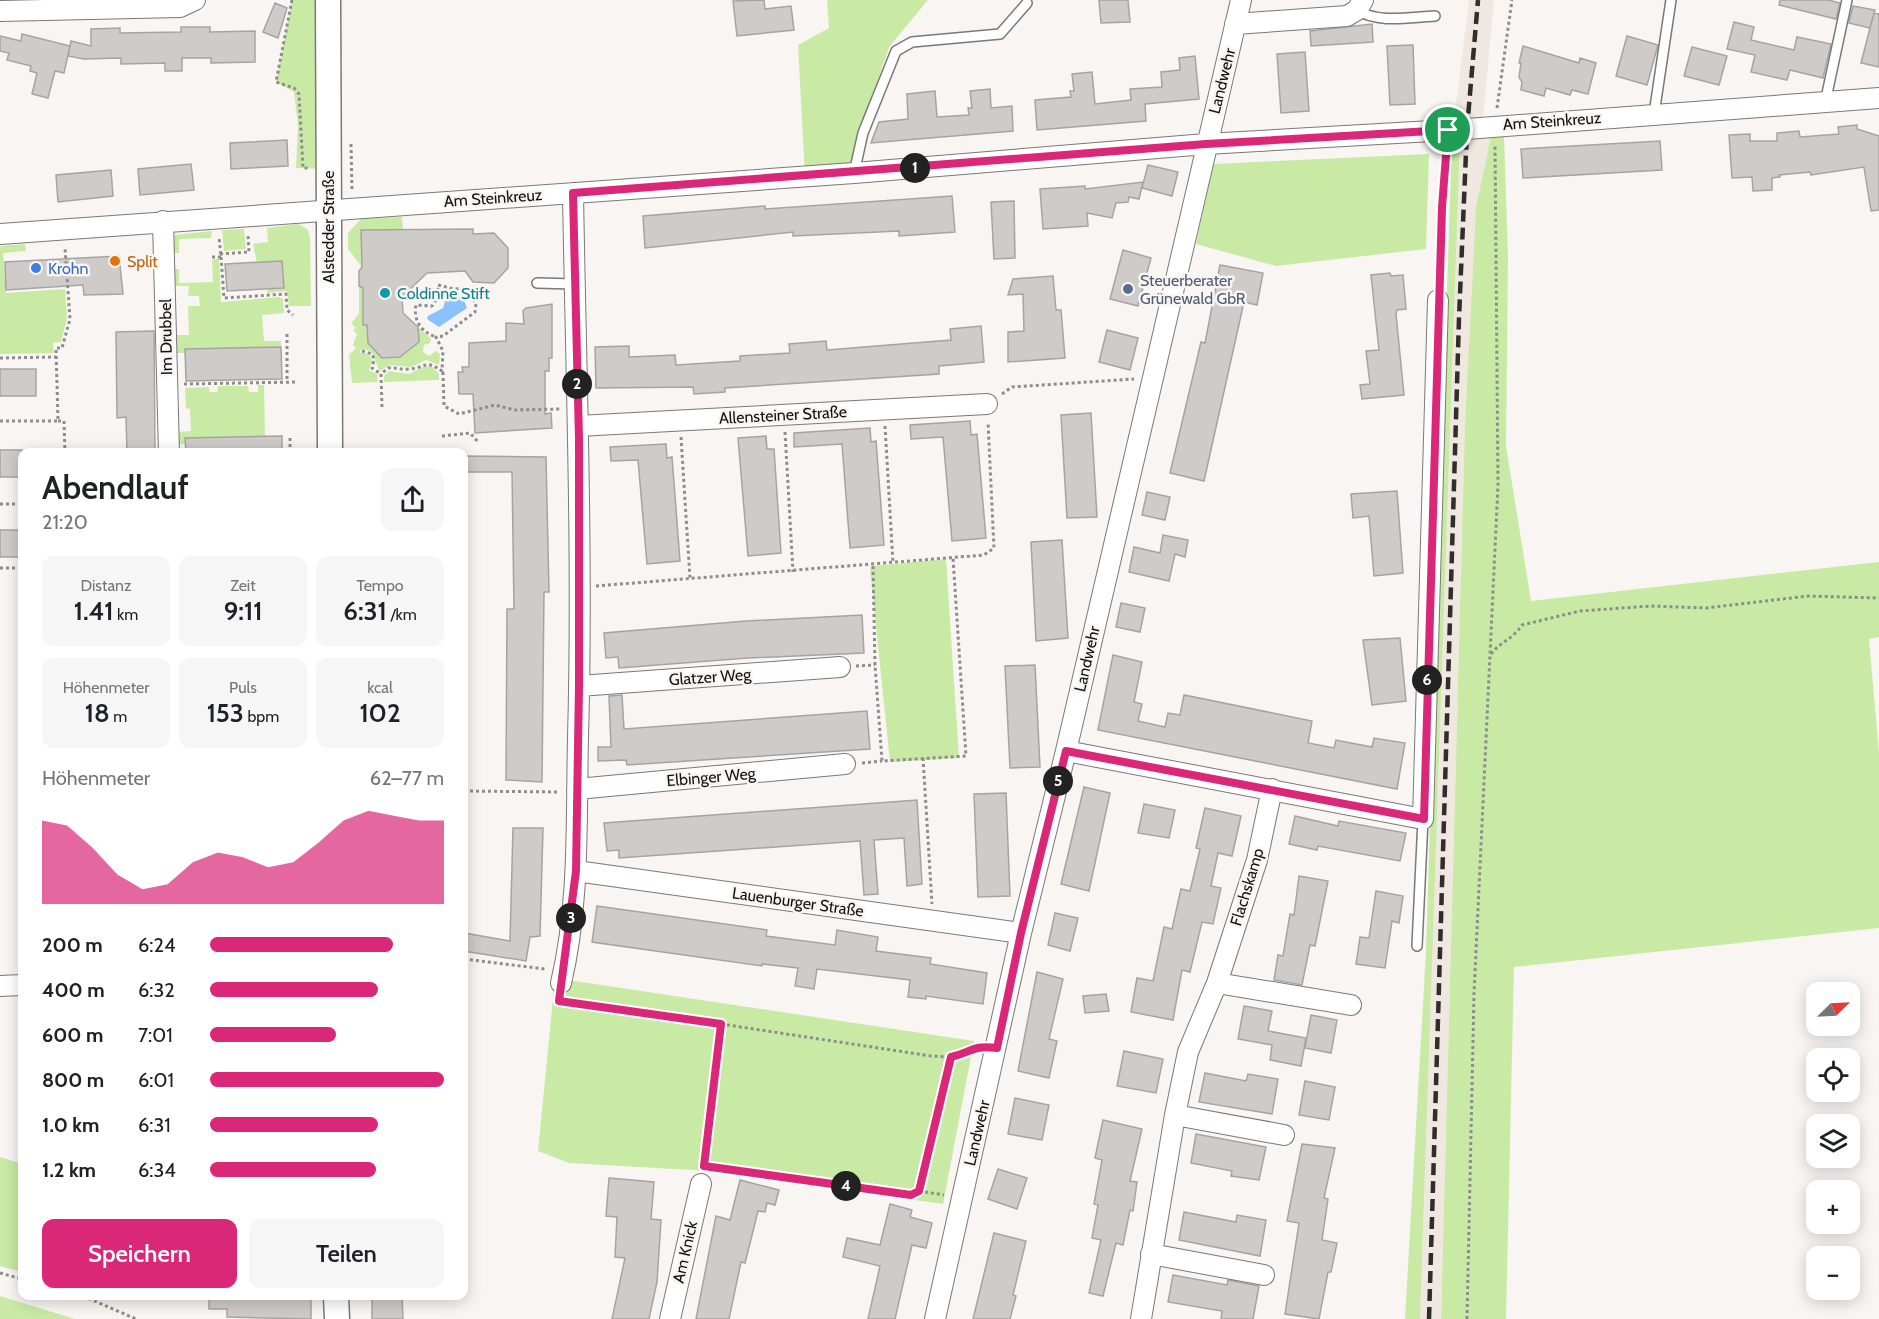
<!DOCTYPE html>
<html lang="de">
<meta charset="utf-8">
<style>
:root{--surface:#fff;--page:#f6f6f6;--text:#202124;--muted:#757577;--accent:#db2777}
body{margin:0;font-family:Cabin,sans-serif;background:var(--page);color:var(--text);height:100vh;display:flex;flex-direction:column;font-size:22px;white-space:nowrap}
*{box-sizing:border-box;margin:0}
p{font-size:20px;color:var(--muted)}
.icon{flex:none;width:33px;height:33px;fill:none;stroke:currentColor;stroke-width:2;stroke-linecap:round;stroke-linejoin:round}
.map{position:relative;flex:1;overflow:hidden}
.sheet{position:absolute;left:18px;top:448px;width:450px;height:852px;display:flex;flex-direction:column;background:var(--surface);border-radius:12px;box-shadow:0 3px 15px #0003}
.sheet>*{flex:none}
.needle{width:39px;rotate:66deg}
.tools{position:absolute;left:1806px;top:982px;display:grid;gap:12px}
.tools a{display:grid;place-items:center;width:54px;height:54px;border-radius:12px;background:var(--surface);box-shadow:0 3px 15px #0003;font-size:30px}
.pin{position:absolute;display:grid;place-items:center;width:51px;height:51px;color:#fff;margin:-26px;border:3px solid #fff;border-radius:50%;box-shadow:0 2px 6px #0007}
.km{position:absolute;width:30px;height:30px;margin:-15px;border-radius:50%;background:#222;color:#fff;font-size:16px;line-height:30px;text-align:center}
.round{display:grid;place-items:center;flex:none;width:63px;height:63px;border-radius:12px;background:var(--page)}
.head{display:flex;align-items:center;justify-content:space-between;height:102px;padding:0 24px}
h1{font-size:33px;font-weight:600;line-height:45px}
.metrics{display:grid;grid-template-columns:repeat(3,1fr);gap:9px;height:102px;padding:6px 24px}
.metrics div{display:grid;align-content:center;border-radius:12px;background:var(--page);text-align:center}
.metrics b{font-size:26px;font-weight:600}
.metrics small{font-size:16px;font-weight:400}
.metrics p{font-size:16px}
.chart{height:168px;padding:12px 24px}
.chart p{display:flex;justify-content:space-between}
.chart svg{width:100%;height:108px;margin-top:6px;fill:var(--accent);opacity:.7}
.button{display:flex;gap:12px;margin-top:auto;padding:12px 24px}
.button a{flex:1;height:69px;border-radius:12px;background:var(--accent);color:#fff;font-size:24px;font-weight:600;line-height:69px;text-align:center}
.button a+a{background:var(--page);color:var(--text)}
ul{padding:0 24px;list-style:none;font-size:20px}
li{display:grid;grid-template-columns:96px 72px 1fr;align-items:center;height:45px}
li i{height:15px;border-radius:8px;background:var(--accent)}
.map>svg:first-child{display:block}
.built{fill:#f0e8e0}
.green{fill:#c8eaa5}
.water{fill:#8bc1ff}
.building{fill:#cecbc9;stroke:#a6a4a2;stroke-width:1.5}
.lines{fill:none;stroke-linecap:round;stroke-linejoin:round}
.service-casing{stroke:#7b7876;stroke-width:12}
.minor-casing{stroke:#7b7876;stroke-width:22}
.tertiary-casing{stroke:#7b7876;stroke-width:27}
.path{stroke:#8f8d8c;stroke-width:3;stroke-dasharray:3 3;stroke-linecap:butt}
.service{stroke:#fff;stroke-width:9}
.minor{stroke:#fff;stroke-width:20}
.tertiary{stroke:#fff;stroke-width:24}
.rail{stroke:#302e2d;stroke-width:4.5;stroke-dasharray:12 6;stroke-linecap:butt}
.route-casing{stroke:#fff;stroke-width:12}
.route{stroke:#db2777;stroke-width:8}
.food-dot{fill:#e8710a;stroke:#f8f5f3;stroke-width:2}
.shop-dot{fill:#3f7fe0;stroke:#f8f5f3;stroke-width:2}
.service-dot{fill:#5c6f8a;stroke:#f8f5f3;stroke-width:2}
.culture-dot{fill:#0f9aa8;stroke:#f8f5f3;stroke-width:2}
.labels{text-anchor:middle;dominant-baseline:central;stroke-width:5;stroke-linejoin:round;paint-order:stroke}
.street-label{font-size:16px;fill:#131211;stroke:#f8f5f3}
.food-label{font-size:16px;fill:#c56008;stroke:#f8f5f3;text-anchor:start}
.shop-label{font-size:16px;fill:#366cbe;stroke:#f8f5f3;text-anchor:start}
.service-label{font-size:16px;fill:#4e5e75;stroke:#f8f5f3;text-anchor:start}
.culture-label{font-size:16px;fill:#0d838f;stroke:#f8f5f3;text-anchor:start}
</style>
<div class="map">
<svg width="1879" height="1319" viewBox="0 0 1879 1319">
<rect width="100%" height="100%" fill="#f8f5f3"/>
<!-- built -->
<path class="built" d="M1469,0h25l-11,120 -29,1z
M1491,136l-15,71 -11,216 -24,896h-21l40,-1182z"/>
<!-- green -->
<path class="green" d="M292,0h36v169l-32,-1 2,-43 -4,-33 -18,-10z
M827,0h101l-39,47 -30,88 -8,35 -46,5 -7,-130 31,-17z
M1491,136h13l4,122 -2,188 25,155 348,-39v75l-10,2 10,114v175l-365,39 -8,352h-65l24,-896 11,-216z
M1452,137h8l-40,1182h-15l21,-368z
M1429,154l-3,95 -150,17 -80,-22 17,-80z
M402,217l1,12 -42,1 1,37 -14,-18v-16l13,-14z
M298,224l10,6 2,8 1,68h-22l-2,-15 -20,2 1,-4 15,-1 -1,-27 -25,2 -4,-19 15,-2 -1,-14z
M244,229l2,20 -22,2 -2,-21z
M212,231l-1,7 -32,1v14h-6l1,-18z
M25,244l1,7 -23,2 3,40 59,-4 2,29 -6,24 -8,1 1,10 -54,1v-108z
M219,258l2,44 58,-5 4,2 1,14 -22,2 2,26h17v6l-95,2v4h-11l-1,-18h15l-1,-29h12l-1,-10h-11l1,-10h-16l-1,-17h7v14l34,-1 -1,-22z
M359,286l4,2v37h4l1,18 14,14h19l17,-15v-15l13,12 -1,4 -6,2 -1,7 6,4 7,-5 4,3 -1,11 -13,-5 -15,7 -22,-2 -9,6c-7,-10 -4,-24 -20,-21v3h6l6,6 -3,11 8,4 1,8 -26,1 -3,-28 7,-7 -3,-3 4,-11 -4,-4 3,-2 -5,-5 8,-9z
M425,366l7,1 7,7v6l-55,2v-6l5,-5 20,3z
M258,385h6l1,51 -79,2 -1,6h-8l-1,-12 15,-1 -1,-22 -4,-1 -1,-20 24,-1v5h8l1,-6h30l1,6h9z
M946,559l13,199 -69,4 -20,-194 3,-2z
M555,978l419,63 -31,163 -234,-33 -140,-8 -31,-12z
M0,1157l22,7v108l-22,-6z
M0,1296l75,23h-75z"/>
<!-- water -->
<path class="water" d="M445,295l18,3 4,10 -28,19 -12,-8 1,-3 15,-8 2,-6 -3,-5z"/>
<!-- building -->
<path class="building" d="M764,0l1,9 26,-3 3,24 -57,6 -4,-35z
M1099,0h29l2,22 -29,1z
M1780,0h48l12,3 -4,16 -57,-14z
M275,3l12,5 -9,30 -15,-6z
M1853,6l22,4 -5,18 4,-15 5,1v53l-18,-4 9,-35 -21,-5z
M1734,22l20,5 -3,13 43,10 3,-13 34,7 -8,34 -33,-8 -3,10 -36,-8 4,-17 -28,-6z
M1372,24l1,18 -62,4 -1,-15z
M181,27h29v5l45,-1v31l-44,1v-5h-29v13h-17v-8l-44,1v-6l-37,1 -16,-3 3,-15 20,5v-17l29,-1v5l61,-1z
M22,34l48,12 -6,27 -9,-2 -7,27 -16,-4 5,-21 -7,-2 1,-5 -24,-6 2,-7 -9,-2v-15l21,5z
M1627,36l31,9 -11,40 -31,-9z
M1413,45l2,59 -25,1 -3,-59z
M1523,46l56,17 1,-5 16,5 -8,31 -16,-4 -2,5 -24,-7 -2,8 -23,-6 1,-8 -3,-5 2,-14h-2z
M1692,47l35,9 -8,29 -35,-9z
M1305,52l4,59 -28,2 -4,-59z
M1195,56l4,43 -54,5 1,17 -109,9 -2,-30 36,-3 -1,-6h4l-2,-17 20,-2 3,32 36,-4 -1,-11 32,-2 -1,-15 19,-2 -1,-12z
M990,89l1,19 21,-2 1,25 -142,12 8,-21 29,-3 -1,-25 28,-3 2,26 32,-2 -1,-7h4l-2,-17z
M1857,125v4l22,7v74l-8,1 -7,-44 -53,8 -1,-3 -31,3 1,2 -8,1v12l-19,1 -1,-14 -20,1 -3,-43 21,-1v7h27v-8l22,-2 1,6 39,-3 -1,-7z
M287,140l1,26 -57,3 -1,-26z
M1660,141l2,29 -139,8 -2,-29z
M191,164l3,26 -54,5 -2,-26z
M1148,165l30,7 -6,24 -30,-8z
M111,170l2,26 -55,6 -2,-27z
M1143,182l-4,17 -10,-2 -1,5 -12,1 -4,15 -25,-5 1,13 -45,3 -3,-40 45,-3v3z
M952,196l3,36 -56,4v-5l-106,5v-4l-148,16 -2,-32 122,-10v3z
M1014,201l1,57 -21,1 -3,-57z
M473,229v5l21,-1 14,15v20l-14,15 -21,-1 -8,-11 -38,2 -25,24 1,16 15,14 1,15 -19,15 -18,1 -14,-15 -1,-18h-4v-37l-4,-2v-15l3,-4 -1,-37z
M1123,250l28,8 -13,48 -28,-7z
M119,256l4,38 -39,1 -1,-10 -77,5 -1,-28z
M282,261l2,27 -57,3 -2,-27z
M1220,265l43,8 -6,32 -13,-3 -40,179 -34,-8 31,-131 4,1z
M1390,273l1,3 12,-1 3,34 -9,1 -1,4 8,81 -42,4 -2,-14 10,-1 -4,-33 13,-1 -8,-75z
M1053,276l3,34h5l4,48 -57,4v-30l16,-1 -1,-37 -15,1 5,-16z
M552,304v54h-3v13h-4v43l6,-1 1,15 -77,5 -2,-39h-14l-1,-22h5l-1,-5h7v-24l37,-2v-18l18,1 -1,-13 3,-3z
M981,326l3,36 -45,4v8l-214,14v4l-31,2 -1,-7 -97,1 -1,-41 34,-1v11l46,-2 1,10 64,-4v-5l50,-3 -1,-9 37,-3 1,9 124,-10 -1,-11z
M1107,330l31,8 -8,32 -31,-8z
M154,331l1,122h-28l-1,-36 -9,1 -1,-86z
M281,347l1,32 -96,2 -1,-32z
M0,369h36v27h-36z
M1091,413l6,104 -30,1 -6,-103z
M970,421l1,14 6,-1 9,104 -34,3 -9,-104 -32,2 -1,-14z
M870,428l1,14 5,-1 8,104 -34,3 -8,-104 -48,3v-14z
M282,436v17h-96l-1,-15z
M766,436l1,13h7l7,104 -33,3 -10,-118z
M666,444l1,14 5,-1 8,104 -33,3 -9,-104 -27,1 -1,-14z
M0,450h22v27h-22z
M464,456l82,1 3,135h-5l-2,190 -36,-2 1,-171h7l-2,-137h-48z
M1397,491l6,82 -29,3 -5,-60 -16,2 -2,-24z
M1147,492l23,5 -5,23 -23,-5z
M0,530h22v27h-22z
M1163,535l25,5 -3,17 -10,-3 -6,27 -40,-9 5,-25 26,6z
M1062,540l6,98 -32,3 -5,-99z
M1121,603l24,5 -5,24 -24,-5z
M862,615l2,38 -116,5 -129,10 -1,-11 -12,1 -2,-25 142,-12z
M1400,638l6,63 -34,4 -9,-65z
M1113,655l29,7 -8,40 8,2 -4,17 27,6 3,-14 12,2 4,-20 128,26 -4,22 26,5 2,-8 36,7 2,-9 31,5 -8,46 -299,-59z
M1035,665l5,102 -30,1 -5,-102z
M622,695l2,34 243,-18 3,38 -243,16 -1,-5 -28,1v-14h13l-2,-51z
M1084,787l26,6 -21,98 -28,-7z
M1006,793l4,103 -32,1 -4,-103z
M917,800l5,84 -15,2 -3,-48 -30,2 4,54 -14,1 -4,-54 -241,17v-8l-12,1 -3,-28z
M1144,804l31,6 -6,28 -31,-5z
M1205,808l36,8 -9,40 -14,-3 -7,33 10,2 -8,36 -11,-2 -12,50 -8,-2 -9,50 -42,-8 6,-34 16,3 11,-54 8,2 9,-40 9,2 10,-42 -4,-1z
M1295,816l43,10 1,-5 67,12 -6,28 -82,-15 -1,4 -28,-6z
M513,828h30l-3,108 -10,1 -4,24 -62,-10v-18l46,8z
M1299,876l29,5 -13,65 -5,-1 -8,40 -28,-5 4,-25 5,1 7,-42 4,1z
M1376,891l27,5 -4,27 -7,-2 -7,47 -29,-4 4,-27 9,1z
M597,906l170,24 -1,6 69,9 2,-15 41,7 -2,14 55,7 -1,6 57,9 -4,31 -57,-8v3l-18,-2 2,-17 -93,-11 -3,20 -19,-3 3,-18 -36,-4v2l-170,-24z
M1055,913l23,5 -8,33 -22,-6z
M1037,972l26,7 -14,60 8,2 -8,37 -31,-7z
M1106,994l3,17 -24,2 -2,-17z
M1244,1006l28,5 -4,20 38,7 -5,28 -31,-6 2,-15 -34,-6z
M1311,1015l26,5 -6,33 -26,-5z
M1124,1051l39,8 -7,34 -39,-7z
M1205,1073l41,8 2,-7 30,5 -6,35 -73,-12z
M1305,1081l30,6 -6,33 -30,-5z
M1015,1098l34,7 -7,35 -34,-6z
M1103,1120l39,9 -12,52 7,1 -4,29 -3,-1 -7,35 -7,-2 -13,53 -14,-3 12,-53 -9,-2 6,-33 -4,-1 8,-44 -7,-2z
M1196,1134l70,13 -7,33 -28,-4 1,-5 -41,-8z
M1302,1144l33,4 -11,50 4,1 -6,41 15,3 -6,29h-3l-9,47 -34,-5 14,-91 -12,-2z
M998,1169l29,9 -10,31 -29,-10z
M609,1178l45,4 -3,37 10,1 -4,62 -8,37h-37l13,-61 -10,-1 2,-40 -11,-1z
M740,1180l39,10 -4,15 -8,-2 -2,9 -7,-1 -13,52 -4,-1 -12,57h-33l20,-103 14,4z
M890,1204l22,6 -2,7 22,6 -6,25 -14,-3 -17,74h-27l12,-53 -37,-9 4,-19 33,7z
M1184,1212l52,10 1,-7 29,5 -6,36 -81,-16z
M994,1233l32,8 -13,54 3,1 -6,23h-37z
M1173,1275l54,10 1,-5 31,6 -6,33h-32l1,-8 -54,-9z
M209,1296h102v23l-84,-2v-8h-18z
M372,1296h30l1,23h-31z"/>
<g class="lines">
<defs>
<path id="service" d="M1357,10c22,14 53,7 78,6
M1825,103l22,-103
M1654,114l17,-114
M854,173l9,-40 33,-82 16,-9 88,-8 27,-31
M537,283l38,1
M1417,946l6,-127"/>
<path id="minor" d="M0,11l180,-4 15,-7
M1235,24l112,-8 10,-6 6,-10
M163,221l6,232
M0,234l854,-61 352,-29 261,-15 412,-31
M578,426l409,-22
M579,686l261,-19
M1066,751l357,68 15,-519
M577,789l268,-25
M576,871l445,62
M561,983c19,-80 15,-163 17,-245 5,-181 -2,-364 -5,-545
M1217,983l134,22
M0,986l22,-1
M1175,1115l109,20
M1151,1254l113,21
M670,1319l31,-135
M935,1319l86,-386 45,-182 175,-751
M1141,1319l34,-204 13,-63 29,-69 40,-123 15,-71"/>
<path id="tertiary" d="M328,0l2,453
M336,1296l1,23"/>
</defs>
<!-- service casing -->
<use href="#service" class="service-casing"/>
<!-- minor casing -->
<use href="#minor" class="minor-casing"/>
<!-- tertiary casing -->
<use href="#tertiary" class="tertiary-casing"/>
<!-- path -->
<path class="path" d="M292,0l-16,82 18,6 5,6 4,74h6
M1497,108l15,-108
M351,144l1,47
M220,254l29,-2 -1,-17
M212,257h9l-2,-20
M221,257l3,41 62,-4 1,16 6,5
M1439,284l8,-137
M287,334v48
M362,351l10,3 2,5 -2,9 9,6
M0,358l56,-1
M443,372l1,34 15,8 36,-9 19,5 46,-1
M184,384l113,-2
M1002,394l10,-7 122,-8
M382,407l-1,-33 7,-6c7,-1 14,2 21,1 17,-1 16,-10 33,2l1,-20 -7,-14 7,-1 32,-24 1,-8 -9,-16 -13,1 -16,-4 -1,13 -5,8 -16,-1c-3,15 5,27 20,32
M0,421h58l-2,-73h6l8,-29 -5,-71
M58,421h6l1,32
M885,426l8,137
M785,432l8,140
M442,436l28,-3 8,9
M681,437l9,142
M290,438v15
M0,504h22
M873,566l2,99 7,96 84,-5 -13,-198
M0,568h22
M596,586l388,-31 10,-7 -6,-126
M1491,654c10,-13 21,-14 31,-29l58,-14 71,-5 55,2 102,-12 71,2
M856,666l19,-1
M923,758l9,146
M862,763l20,-2
M464,791l96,1
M464,959l81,10
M564,1002l157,22 -17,142
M721,1024l210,32 20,1 26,-10
M709,1167l202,28 8,-4 32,-134
M919,1191l25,4
M0,1273l22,6
M83,1296l53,23
M1467,1319l7,-325 24,-509 -3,-340"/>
<!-- service -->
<use href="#service" class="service"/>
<!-- minor -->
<use href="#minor" class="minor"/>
<!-- tertiary -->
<use href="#tertiary" class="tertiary"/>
<!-- rail -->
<path class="rail" d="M1429,1319l30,-1001 8,-189 11,-129"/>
</g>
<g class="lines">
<defs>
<path id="route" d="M1448,130l-6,77 -18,612 -358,-68 -45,182 -24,115c-26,-3 -24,4 -46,9l-32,134 -8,4 -207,-29 17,-142 -162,-23 17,-130 3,-185v-247l-6,-246 633,-49z"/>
</defs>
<!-- route casing -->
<use href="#route" class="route-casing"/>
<!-- route -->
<use href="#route" class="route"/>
</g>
<!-- markers -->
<circle class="food-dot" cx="115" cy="261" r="6"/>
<circle class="shop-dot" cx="36" cy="268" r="6"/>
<circle class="service-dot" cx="1128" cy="289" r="6"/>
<circle class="culture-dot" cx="385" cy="293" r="6"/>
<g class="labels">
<!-- street labels -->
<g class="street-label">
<text transform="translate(1222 81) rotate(-76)">Landwehr</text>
<text transform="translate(1552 121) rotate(-4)">Am Steinkreuz</text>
<text transform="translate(493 198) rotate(-4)">Am Steinkreuz</text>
<text transform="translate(328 227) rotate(-90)">Alstedder Straße</text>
<text transform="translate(166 337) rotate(-91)">Im Drubbel</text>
<text transform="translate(783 415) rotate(-3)">Allensteiner Straße</text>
<text transform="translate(1087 659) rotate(-77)">Landwehr</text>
<text transform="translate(710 677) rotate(-4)">Glatzer Weg</text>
<text transform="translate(711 777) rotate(-5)">Elbinger Weg</text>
<text transform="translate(1247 887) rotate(-73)">Flachskamp</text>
<text transform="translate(798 902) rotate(8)">Lauenburger Straße</text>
<text transform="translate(977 1133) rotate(-77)">Landwehr</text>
<text transform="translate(685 1252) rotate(-77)">Am Knick</text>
</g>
<!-- food labels -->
<g class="food-label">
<text x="127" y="261">Split</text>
</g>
<!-- shop labels -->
<g class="shop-label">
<text x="48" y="268">Krohn</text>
</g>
<!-- service labels -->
<g class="service-label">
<text x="1140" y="280">Steuerberater<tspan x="1140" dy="18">Grünewald GbR</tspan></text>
</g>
<!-- culture labels -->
<g class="culture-label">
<text x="397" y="293">Coldinne Stift</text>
</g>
</g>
</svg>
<div class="tools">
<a><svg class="needle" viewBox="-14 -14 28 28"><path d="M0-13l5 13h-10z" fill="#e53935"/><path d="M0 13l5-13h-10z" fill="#757577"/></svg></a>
<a><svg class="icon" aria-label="locate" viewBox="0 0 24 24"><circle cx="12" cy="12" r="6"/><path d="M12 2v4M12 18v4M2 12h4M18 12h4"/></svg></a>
<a><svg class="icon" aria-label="layers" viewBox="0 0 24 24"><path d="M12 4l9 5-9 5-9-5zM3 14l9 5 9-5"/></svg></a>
<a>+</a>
<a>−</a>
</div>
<div class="pin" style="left:1448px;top:130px;background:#1e9e55"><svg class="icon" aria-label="arrive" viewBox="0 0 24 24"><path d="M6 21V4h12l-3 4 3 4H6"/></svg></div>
<b class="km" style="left:915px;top:168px">1</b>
<b class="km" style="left:577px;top:384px">2</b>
<b class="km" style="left:571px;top:918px">3</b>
<b class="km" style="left:846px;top:1186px">4</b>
<b class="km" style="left:1058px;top:781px">5</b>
<b class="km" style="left:1427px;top:680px">6</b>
<section class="sheet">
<div class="head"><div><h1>Abendlauf</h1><p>21:20</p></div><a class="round"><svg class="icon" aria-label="share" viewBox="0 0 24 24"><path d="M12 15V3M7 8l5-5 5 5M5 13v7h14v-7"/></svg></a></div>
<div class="metrics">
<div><p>Distanz</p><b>1.41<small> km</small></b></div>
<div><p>Zeit</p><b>9:11</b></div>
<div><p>Tempo</p><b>6:31<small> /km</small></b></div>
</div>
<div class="metrics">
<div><p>Höhenmeter</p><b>18<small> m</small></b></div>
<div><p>Puls</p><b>153<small> bpm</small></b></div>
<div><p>kcal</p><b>102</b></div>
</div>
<div class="chart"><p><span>Höhenmeter</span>62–77 m</p>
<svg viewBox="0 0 160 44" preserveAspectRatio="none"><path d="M0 44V10L10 12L20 21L30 32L40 38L50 36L60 27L70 23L80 25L90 29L100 27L110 19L120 10L130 6L140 8L150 10L160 10V44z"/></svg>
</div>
<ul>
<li><b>200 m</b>6:24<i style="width:78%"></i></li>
<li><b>400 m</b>6:32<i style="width:72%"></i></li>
<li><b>600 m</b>7:01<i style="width:54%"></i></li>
<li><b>800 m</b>6:01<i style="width:100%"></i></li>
<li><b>1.0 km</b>6:31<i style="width:72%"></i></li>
<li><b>1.2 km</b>6:34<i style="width:71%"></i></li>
</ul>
<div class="button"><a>Speichern</a><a>Teilen</a></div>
</section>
</div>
